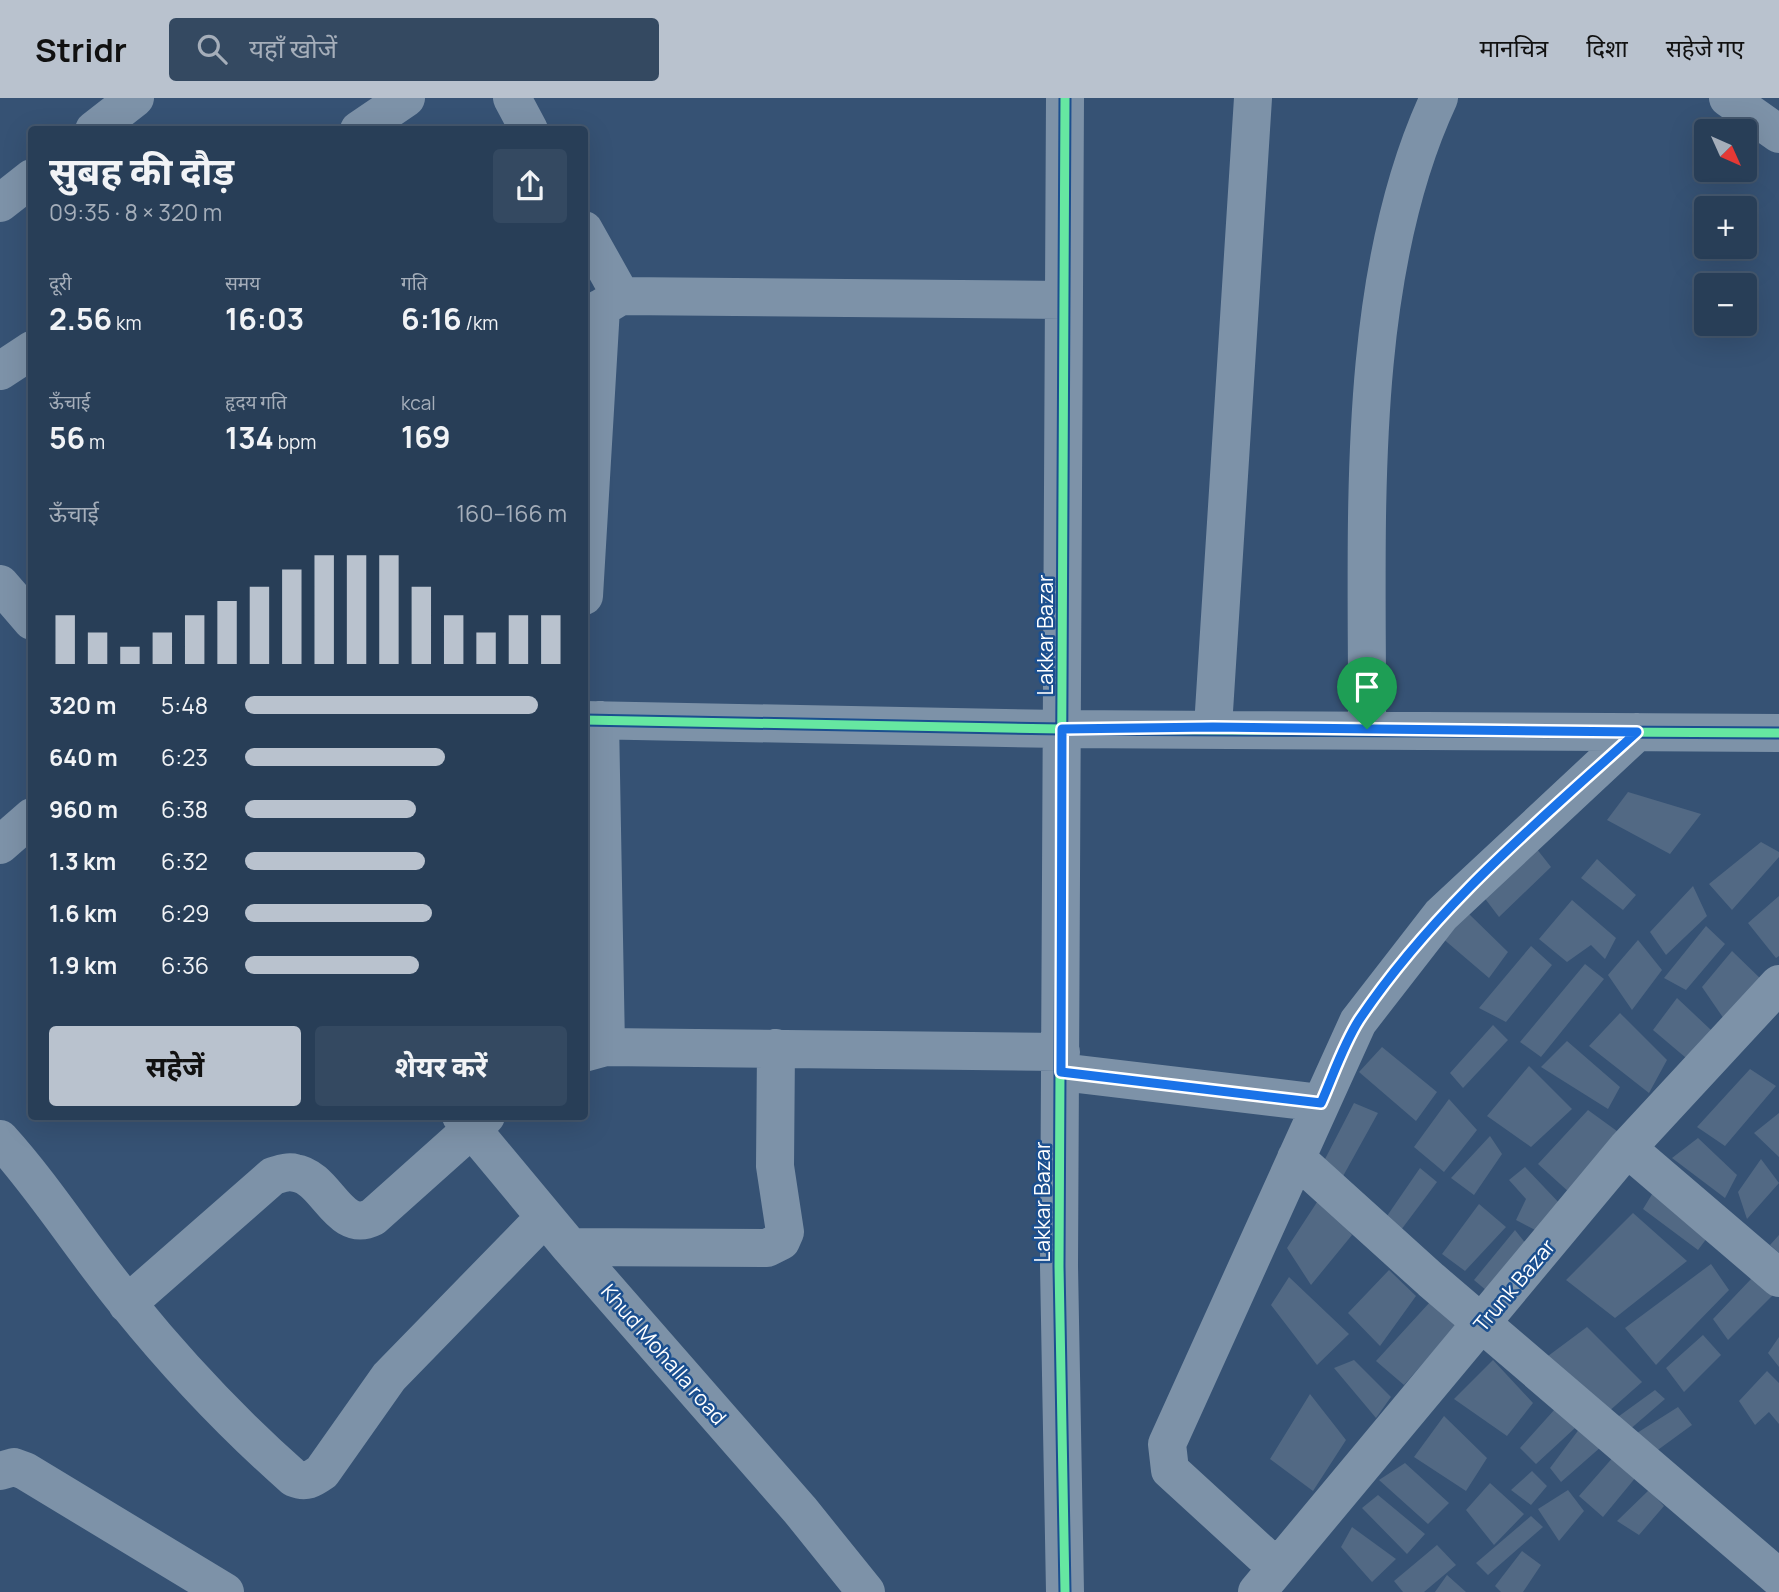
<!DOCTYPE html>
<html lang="hi">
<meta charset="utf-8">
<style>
:root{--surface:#283e57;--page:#344961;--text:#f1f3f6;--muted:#a5aeba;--line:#44576d;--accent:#b9c2ce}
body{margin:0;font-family:Manrope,"Noto Sans Devanagari",sans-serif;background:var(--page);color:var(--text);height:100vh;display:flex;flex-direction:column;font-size:26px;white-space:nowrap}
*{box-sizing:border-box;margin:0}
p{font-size:23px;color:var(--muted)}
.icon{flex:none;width:38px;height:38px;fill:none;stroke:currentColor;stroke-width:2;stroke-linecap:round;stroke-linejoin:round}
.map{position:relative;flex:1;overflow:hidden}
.drawer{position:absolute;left:28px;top:28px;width:560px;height:994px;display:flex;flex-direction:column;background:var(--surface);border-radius:7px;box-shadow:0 7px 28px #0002,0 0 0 2px var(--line)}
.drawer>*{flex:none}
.needle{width:46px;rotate:135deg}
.buttons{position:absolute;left:1694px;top:21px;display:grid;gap:14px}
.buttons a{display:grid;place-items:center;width:63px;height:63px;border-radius:7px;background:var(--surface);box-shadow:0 7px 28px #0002,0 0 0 2px var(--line);font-size:35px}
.pin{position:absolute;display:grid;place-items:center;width:60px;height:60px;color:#fff;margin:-72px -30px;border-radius:50% 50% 50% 0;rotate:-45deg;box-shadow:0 0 7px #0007}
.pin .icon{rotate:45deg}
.round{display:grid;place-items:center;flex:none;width:74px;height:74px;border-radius:7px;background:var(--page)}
.overview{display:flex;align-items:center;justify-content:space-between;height:119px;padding:0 21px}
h1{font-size:38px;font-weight:700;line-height:52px}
.metrics{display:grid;grid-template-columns:repeat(3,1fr);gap:10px;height:119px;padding:7px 21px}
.metrics div{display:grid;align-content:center}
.metrics b{font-size:30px;font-weight:700}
.metrics small{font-size:19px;font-weight:400}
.metrics p{font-size:19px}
.chart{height:196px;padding:14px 21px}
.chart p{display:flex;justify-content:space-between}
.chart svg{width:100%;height:126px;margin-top:7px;stroke:var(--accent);stroke-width:6}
.action{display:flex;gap:14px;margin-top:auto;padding:14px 21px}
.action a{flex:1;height:80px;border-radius:7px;background:var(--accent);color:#111;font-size:28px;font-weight:700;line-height:80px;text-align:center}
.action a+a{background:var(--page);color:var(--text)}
ul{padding:0 21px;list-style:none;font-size:23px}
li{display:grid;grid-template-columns:112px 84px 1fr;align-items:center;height:52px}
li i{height:18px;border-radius:9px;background:var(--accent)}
header{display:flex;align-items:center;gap:42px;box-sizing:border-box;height:98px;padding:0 35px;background:var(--accent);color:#111}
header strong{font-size:33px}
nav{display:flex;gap:38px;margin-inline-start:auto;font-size:24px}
.search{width:490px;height:63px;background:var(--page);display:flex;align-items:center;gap:18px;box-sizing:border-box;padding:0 24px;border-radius:7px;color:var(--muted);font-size:26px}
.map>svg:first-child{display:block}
.building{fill:#526984}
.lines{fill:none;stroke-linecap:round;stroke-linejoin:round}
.minor{stroke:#7d92a8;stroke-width:38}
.cycleway-casing{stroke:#1b4f8f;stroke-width:13}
.cycleway{stroke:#66e7a1;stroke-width:9}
.route-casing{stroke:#fff;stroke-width:14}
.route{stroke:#1a73e8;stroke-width:9}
.labels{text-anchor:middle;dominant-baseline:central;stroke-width:5;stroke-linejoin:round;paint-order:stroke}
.street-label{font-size:21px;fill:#fff;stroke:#1b4f8f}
</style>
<header>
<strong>Stridr</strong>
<div class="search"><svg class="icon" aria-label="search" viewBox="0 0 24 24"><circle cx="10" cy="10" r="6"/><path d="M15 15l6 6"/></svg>यहाँ खोजें</div>
<nav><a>मानचित्र</a><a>दिशा</a><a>सहेजे गए</a></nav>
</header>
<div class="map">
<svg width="1779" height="1494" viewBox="0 0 1779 1494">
<rect width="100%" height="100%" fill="#365274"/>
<!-- building -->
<path class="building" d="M1628,694l73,22 -31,40 -63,-34z
M1761,744l18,10v5l-47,53 -23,-26z
M1536,750l15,19 -52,50 -16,-21z
M1597,761l39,36 -13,15 -42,-32z
M1693,788l14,30 -41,39 -16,-23z
M1779,798v60l-3,2 -28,-35z
M1572,802l44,38 -11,21 -14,-14 -24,17 -28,-23z
M1469,816l39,38 -19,26 -48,-41z
M1706,828l19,18 -39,46 -22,-12z
M1638,842l24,30 -30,40 -24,-35z
M1531,848l21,19 -46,57 -27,-14z
M1732,853l31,30 -39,38 -22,-32z
M1585,866l19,15 -63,78 -21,-15z
M1677,900l34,32 -19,33 -39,-33z
M1620,915l47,47 -18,33 -60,-47z
M1493,927l15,15 -45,48 -13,-15z
M1567,943l53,46 -12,22 -67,-42z
M1382,949l55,45 -21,29 -57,-49z
M1529,968l43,43 -41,38 -44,-31z
M1750,971l26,17 -51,60 -28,-19z
M1449,1001l28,31 -33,42 -30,-25z
M1354,1005l24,10 -36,65 -18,-17z
M1588,1012l33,24 -51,59 -32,-29z
M1779,1015v44l-25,-24z
M1490,1038l12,18 -28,41 -23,-17z
M1698,1040l39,37 -12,23 -53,-40z
M1761,1061l18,24 -32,36 -9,-27z
M1525,1069l38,40 -20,27 -27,-14 10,-21 -17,-19z
M1420,1070l17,14 -36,48 -14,-14z
M1654,1093l56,43 -12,16 -55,-41z
M1321,1098l31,39 -41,50 -24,-37z
M1479,1106l27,23 -41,44 -23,-17z
M1633,1115l54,48 -72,57 -49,-38z
M1515,1132l12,15 -40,46 -13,-11z
M1779,1137v18l-9,-8z
M1711,1166l18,26 -73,75 -31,-37z
M1389,1172l27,26 -36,50 -32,-33z
M1289,1179l60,57 -32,31 -46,-60z
M1752,1180l22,16 -46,46 -15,-21z
M1430,1204l30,19 -56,64 -28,-24z
M1587,1229l55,55 -35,31 -59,-57z
M1703,1237l18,20 -37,37 -18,-24z
M1779,1239v30l-11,-14z
M1354,1262l37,37 -15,21 -42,-50z
M1493,1262l40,43 -26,33 -53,-37z
M1767,1273l12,12v41l-10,-12 -14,13 -16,-24z
M1655,1292l10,9 -37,32 -13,-12z
M1310,1296l36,46 -33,51 -43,-32z
M1678,1309l14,18 -37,27 -18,-19z
M1555,1311l20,19 -39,36 -16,-16z
M1444,1318l43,42 -21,33 -52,-34z
M1583,1326l19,22 -41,36 -11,-14z
M1615,1357l21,22 -33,40 -24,-21z
M1405,1365l44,40 -21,21 -49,-44z
M1532,1373l15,15 -16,19 -20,-15z
M1490,1385l34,31 -30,31 -28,-35z
M1568,1392l16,21 -25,30 -21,-32z
M1649,1392l15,16 -25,29 -22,-14z
M1378,1397l47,39 -18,20 -45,-46z
M1531,1418l12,11 -55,48 -12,-12z
M1352,1429l44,32 -24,23 -31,-35z
M1437,1447l19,20 -32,27h-21l-9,-11z
M1522,1453l19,14 -18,27h-22l-6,-6z
M1447,1477l19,17h-31z"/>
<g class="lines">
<!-- minor -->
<path class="minor" d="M512,0l17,32
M1065,0l-6,1168 6,326
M1728,0l51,36
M94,32l41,-32
M359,32l47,-32
M0,105l32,-25
M584,132l37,66
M601,210l20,-12 443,4
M584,220l17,-10 -17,288
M0,273l32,-21
M0,486l32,37
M584,622l478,9 717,4
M600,622l6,327
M1213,629l40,-629
M1367,631c1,-200 -14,-447 72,-631
M0,747l32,-28
M584,955l22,-6 455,5
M1061,974l260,31
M461,1018l109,131 230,263 66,82
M0,1041c47,52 83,111 128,165 51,63 106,121 166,174 12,5 18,1 28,-6l67,-95 156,-160
M1627,1050l152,130
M1296,1060l135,122 348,298
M570,1149l197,1 14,-7 4,-9 -10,-66 1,-118
M127,1206l146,-128c7,-2 15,-5 22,-3 32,4 43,62 78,44l113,-101
M0,1373l14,-4 11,4 200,121
M1277,1470l-107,-98 -3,-26 191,-422 83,-107 196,-183
M1257,1494l370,-444 152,-164"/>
<defs>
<path id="cycleway" d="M1065,0l-6,1168 6,326
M584,622l478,9 717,4"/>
</defs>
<!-- cycleway casing -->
<use href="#cycleway" class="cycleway-casing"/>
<!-- cycleway -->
<use href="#cycleway" class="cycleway"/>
</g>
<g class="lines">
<defs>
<path id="route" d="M1213,629l424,5c-99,90 -203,176 -278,288 -16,25 -26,56 -38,83l-260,-31 1,-343z"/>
</defs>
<!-- route casing -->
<use href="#route" class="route-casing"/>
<!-- route -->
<use href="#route" class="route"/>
</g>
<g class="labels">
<!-- street labels -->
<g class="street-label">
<text transform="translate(1045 537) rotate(-90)">Lakkar Bazar</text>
<text transform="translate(1042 1104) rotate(-90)">Lakkar Bazar</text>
<text transform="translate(1514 1187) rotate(-50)">Trunk Bazar</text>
<text transform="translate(664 1256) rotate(49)">Khud Mohalla road</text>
</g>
</g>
</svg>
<div class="buttons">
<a><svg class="needle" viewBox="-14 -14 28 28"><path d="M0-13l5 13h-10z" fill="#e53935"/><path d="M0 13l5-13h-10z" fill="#a5aeba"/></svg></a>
<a>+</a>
<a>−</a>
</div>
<div class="pin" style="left:1367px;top:631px;background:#1e9e55"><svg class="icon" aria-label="arrive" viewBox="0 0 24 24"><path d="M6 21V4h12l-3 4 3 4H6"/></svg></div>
<section class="drawer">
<div class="overview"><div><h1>सुबह की दौड़</h1><p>09:35 · 8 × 320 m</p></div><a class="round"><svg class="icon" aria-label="share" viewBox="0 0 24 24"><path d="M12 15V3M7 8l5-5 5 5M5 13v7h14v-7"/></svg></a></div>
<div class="metrics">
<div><p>दूरी</p><b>2.56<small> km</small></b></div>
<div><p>समय</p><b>16:03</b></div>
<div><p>गति</p><b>6:16<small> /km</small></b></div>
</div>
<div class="metrics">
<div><p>ऊँचाई</p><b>56<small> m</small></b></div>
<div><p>हृदय गति</p><b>134<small> bpm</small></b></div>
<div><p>kcal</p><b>169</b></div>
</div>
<div class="chart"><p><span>ऊँचाई</span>160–166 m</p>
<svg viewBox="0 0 160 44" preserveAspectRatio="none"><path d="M5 44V27M15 44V33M25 44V38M35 44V33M45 44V27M55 44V22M65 44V17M75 44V11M85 44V6M95 44V6M105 44V6M115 44V17M125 44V27M135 44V33M145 44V27M155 44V27"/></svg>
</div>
<ul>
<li><b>320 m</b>5:48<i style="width:91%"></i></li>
<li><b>640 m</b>6:23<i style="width:62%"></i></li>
<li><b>960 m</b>6:38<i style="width:53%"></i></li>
<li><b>1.3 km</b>6:32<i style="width:56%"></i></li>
<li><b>1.6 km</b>6:29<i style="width:58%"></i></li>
<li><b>1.9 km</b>6:36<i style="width:54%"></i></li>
</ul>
<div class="action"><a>सहेजें</a><a>शेयर करें</a></div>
</section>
</div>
